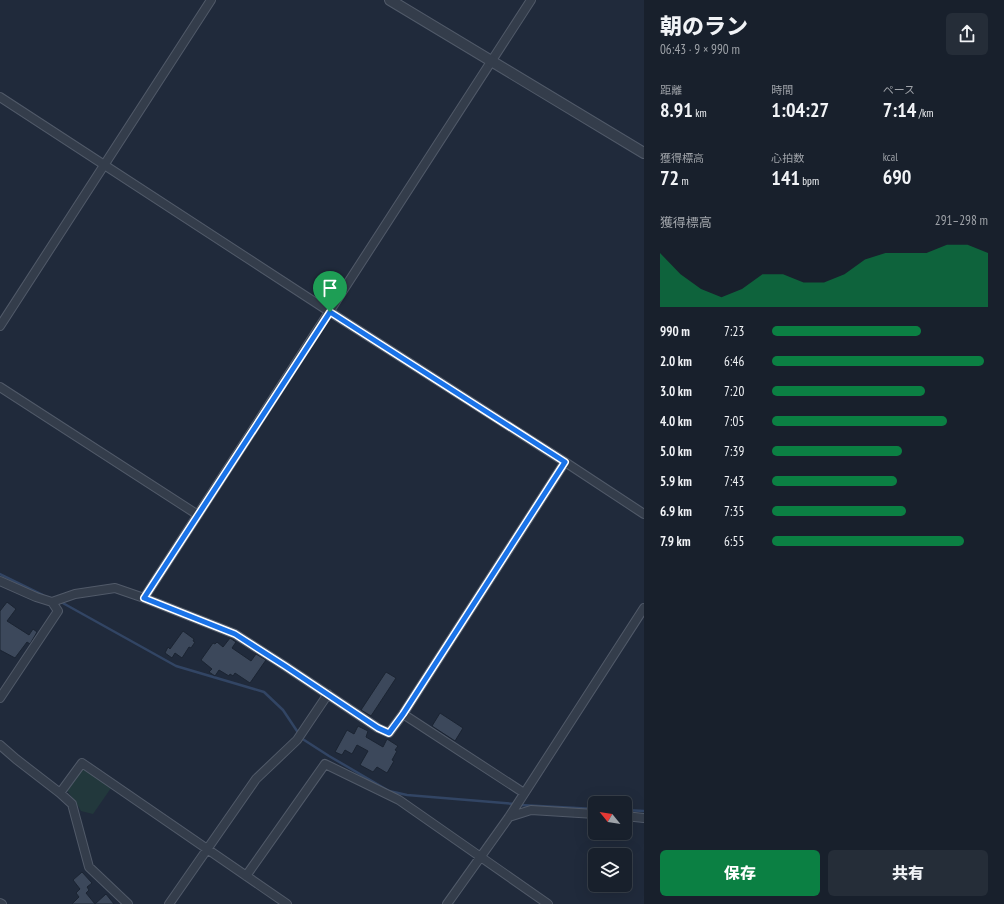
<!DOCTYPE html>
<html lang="ja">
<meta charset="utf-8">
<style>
:root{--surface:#18202c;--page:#252d38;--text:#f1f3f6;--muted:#9fa3a9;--line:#363e48;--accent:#0b8043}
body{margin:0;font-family:"PT Sans Narrow","Noto Sans JP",sans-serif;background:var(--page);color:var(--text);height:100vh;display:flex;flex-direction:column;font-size:15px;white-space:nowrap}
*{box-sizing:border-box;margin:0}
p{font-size:13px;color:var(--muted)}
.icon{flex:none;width:22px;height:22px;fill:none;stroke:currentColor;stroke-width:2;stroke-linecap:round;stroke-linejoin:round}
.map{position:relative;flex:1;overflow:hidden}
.sheet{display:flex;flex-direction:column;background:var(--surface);width:360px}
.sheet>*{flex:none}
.needle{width:26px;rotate:300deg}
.controls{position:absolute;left:588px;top:796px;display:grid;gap:8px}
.controls a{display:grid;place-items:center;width:44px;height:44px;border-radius:6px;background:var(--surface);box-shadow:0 4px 16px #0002,0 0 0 1px var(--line);font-size:20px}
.pin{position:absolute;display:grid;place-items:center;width:34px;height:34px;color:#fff;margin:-41px -17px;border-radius:50% 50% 50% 0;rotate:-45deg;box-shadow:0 0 4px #0007}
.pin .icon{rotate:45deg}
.round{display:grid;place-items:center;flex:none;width:42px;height:42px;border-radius:6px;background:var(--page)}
.head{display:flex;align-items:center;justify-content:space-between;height:68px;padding:0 16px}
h1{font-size:22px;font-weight:800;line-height:30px}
.stats{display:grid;grid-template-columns:repeat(3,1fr);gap:6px;height:68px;padding:4px 16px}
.stats div{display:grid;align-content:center}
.stats b{font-size:20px;font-weight:800}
.stats small{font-size:11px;font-weight:400}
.stats p{font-size:11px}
.chart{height:112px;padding:8px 16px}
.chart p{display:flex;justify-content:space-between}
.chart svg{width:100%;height:72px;margin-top:4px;fill:var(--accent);opacity:.7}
.cta{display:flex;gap:8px;margin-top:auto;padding:8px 16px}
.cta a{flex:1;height:46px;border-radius:6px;background:var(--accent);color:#fff;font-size:16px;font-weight:800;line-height:46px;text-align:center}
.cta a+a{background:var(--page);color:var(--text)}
ul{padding:0 16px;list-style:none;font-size:13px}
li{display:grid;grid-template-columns:64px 48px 1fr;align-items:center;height:30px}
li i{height:10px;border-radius:5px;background:var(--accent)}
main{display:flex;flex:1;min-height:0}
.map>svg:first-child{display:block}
.green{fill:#22383c}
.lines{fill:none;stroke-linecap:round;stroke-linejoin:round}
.stream{stroke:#324564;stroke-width:2.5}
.building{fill:#3c485b;stroke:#1b2432}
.minor-casing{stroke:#515a69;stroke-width:10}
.tertiary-casing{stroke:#515a69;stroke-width:12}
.minor{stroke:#343d4b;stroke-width:8}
.tertiary{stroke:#343d4b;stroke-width:10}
.route-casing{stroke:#fff;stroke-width:8}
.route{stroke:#1a73e8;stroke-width:5}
</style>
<main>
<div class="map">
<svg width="644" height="904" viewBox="0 0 644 904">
<rect width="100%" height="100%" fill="#202a3b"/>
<!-- green -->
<path class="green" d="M82,769h2l27,19 -18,26 -12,-3c-4,-8 -10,-14 -14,-21z"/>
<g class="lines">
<!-- stream -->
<path class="stream" d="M0,574l43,21
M61,602l115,64 88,26 19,18 16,24
M301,738l28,18 60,35 18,4 108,9
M520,805l75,4
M625,810l19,1"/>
</g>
<!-- building -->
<path class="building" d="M7,602l9,7 -9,12 22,14 4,-6 4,3 -7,12 -3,-2 -12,16 -15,-8v-39z
M183,631l11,8 -1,2 2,1 -4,6 -2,-1 -7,11 -7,-5 -3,5 -7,-5 3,-6 2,2z
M230,638l6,4 -4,6 19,13 5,-7 10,6 -16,23 -15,-10 -2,3 -3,-2 -1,2 -10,-6 -4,6 -6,-4 3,-3 -11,-9 12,-17 2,1 2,-2 6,5z
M386,672l10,6 -25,38 -10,-6z
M440,713l23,15 -8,13 -23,-15z
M358,726l10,5 -2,6 17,10 4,-8 11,7 -3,4 2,1 -5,9 2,1 -7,12 -10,-6 -4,5 -13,-7 8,-14 -11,-6 -5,9 -7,-4 -3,5 -7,-3 12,-22 7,4z
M82,872l10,11 -5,4 2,3 -3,3 9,11 11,-10 8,10h-42l7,-7 -3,-4 4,-4 -7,-9z"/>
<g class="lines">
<defs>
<path id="minor" d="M0,97l330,215 235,150 79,52
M0,326l211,-326
M0,387l198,128
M0,581l36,16 16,5 23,-8 40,-6 29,10 91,36 50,32 93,62 11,5 14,-19 162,-252
M144,598l387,-598
M0,698l58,-87 -6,-9
M403,714l121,79
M0,745l16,14 44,34 12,11 17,63 39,37
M60,793l22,-30 205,141
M625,816l19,2
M509,817l22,-7 64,4
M246,876l79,-112 74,36 149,104
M0,903l2,1
M169,904l87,-125 41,-39 31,-46
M447,904l62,-87 135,-209"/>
<path id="tertiary" d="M390,0l254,153"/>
</defs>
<!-- minor casing -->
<use href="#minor" class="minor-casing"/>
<!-- tertiary casing -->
<use href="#tertiary" class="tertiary-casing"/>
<!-- minor -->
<use href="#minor" class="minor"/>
<!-- tertiary -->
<use href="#tertiary" class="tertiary"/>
</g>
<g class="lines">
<defs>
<path id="route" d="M330,312l235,150 -162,252 -14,19 -11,-5 -93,-62 -50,-32 -91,-36z"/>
</defs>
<!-- route casing -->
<use href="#route" class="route-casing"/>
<!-- route -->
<use href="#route" class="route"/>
</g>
</svg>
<div class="controls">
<a><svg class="needle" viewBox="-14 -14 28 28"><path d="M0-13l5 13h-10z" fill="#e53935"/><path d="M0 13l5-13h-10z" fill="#9fa3a9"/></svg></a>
<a><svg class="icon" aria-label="layers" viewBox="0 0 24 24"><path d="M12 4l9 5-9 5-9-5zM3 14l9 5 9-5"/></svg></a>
</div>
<div class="pin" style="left:330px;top:312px;background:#1e9e55"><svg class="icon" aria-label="arrive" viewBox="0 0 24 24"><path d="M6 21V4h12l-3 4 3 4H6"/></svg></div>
</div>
<section class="sheet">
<div class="head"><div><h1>朝のラン</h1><p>06:43 · 9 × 990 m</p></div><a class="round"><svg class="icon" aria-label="share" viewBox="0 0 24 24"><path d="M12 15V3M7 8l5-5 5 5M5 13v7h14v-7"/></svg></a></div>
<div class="stats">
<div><p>距離</p><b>8.91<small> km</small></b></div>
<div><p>時間</p><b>1:04:27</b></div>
<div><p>ペース</p><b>7:14<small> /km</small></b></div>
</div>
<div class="stats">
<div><p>獲得標高</p><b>72<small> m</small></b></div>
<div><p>心拍数</p><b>141<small> bpm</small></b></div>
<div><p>kcal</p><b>690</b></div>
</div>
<div class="chart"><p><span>獲得標高</span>291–298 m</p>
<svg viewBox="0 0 160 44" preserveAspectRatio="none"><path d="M0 44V11L10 24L20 33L30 38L40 33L50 24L60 24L70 29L80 29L90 24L100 15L110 11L120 11L130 11L140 6L150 6L160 11V44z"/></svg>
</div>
<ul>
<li><b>990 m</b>7:23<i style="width:69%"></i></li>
<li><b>2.0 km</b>6:46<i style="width:98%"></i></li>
<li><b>3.0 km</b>7:20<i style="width:71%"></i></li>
<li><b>4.0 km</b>7:05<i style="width:81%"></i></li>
<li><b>5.0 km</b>7:39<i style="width:60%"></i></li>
<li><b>5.9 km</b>7:43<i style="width:58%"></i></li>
<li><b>6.9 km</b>7:35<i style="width:62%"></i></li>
<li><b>7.9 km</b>6:55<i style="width:89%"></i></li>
</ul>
<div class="cta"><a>保存</a><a>共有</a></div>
</section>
</main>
